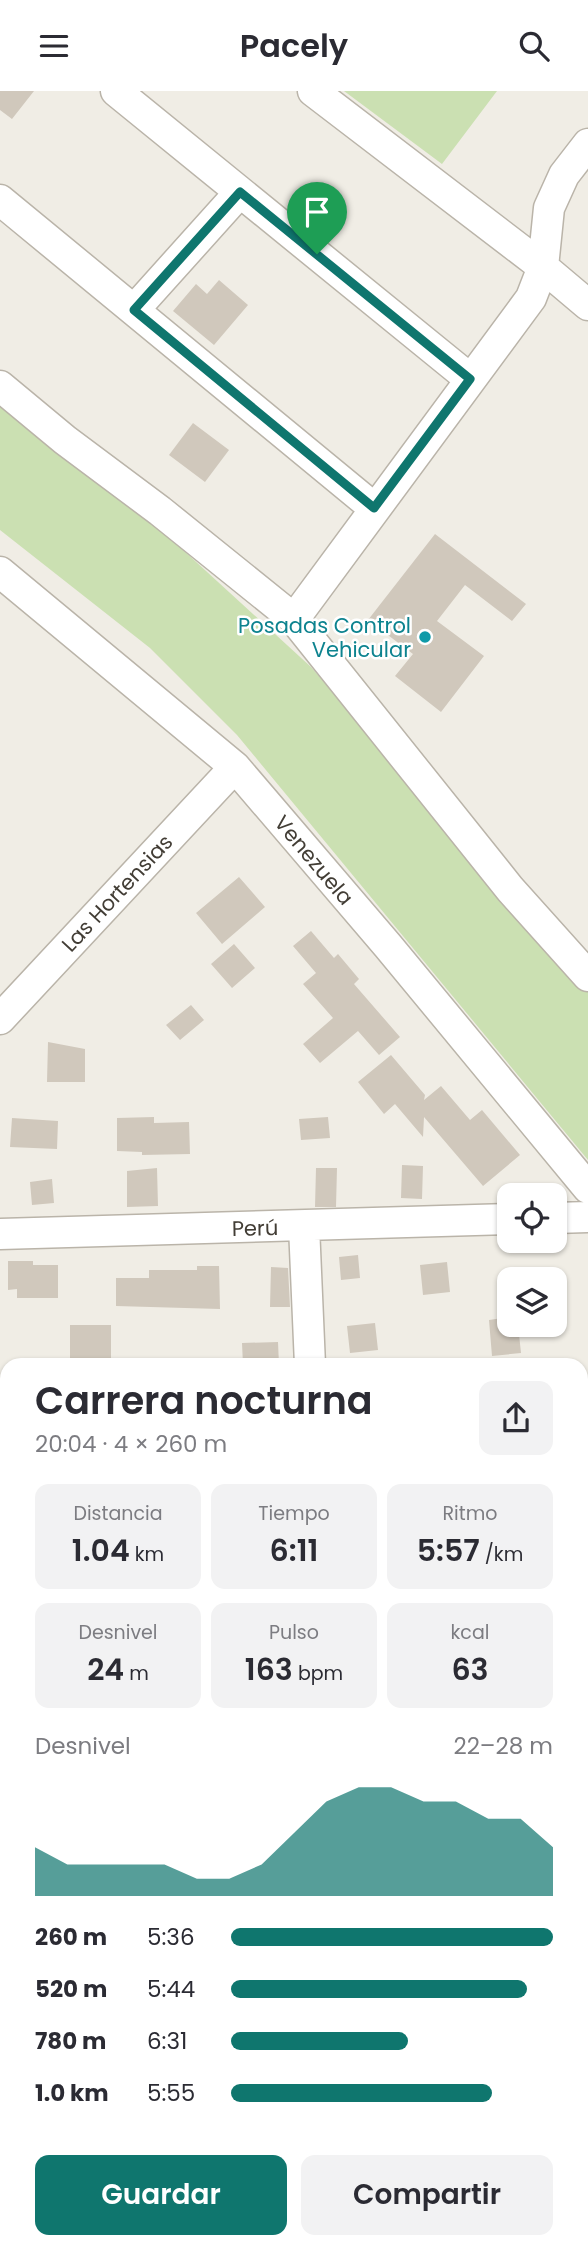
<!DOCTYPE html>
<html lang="es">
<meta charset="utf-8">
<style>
:root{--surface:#fff;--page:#f2f2f3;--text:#2b2b33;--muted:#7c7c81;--accent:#0f766e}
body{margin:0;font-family:Poppins,sans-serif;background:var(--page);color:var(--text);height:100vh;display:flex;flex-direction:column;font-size:26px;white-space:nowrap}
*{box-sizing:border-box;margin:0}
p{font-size:23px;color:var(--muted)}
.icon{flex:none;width:38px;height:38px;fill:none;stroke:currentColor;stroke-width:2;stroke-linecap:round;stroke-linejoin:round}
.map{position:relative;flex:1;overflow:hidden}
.sheet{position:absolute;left:0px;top:1267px;width:588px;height:891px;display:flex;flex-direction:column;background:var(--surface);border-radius:21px 21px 0 0;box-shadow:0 2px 5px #0004}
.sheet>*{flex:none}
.fabs{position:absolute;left:497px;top:1092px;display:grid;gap:14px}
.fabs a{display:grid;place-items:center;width:70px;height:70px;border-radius:14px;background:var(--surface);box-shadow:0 2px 5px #0004;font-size:35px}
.pin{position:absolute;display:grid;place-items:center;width:60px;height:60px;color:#fff;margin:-72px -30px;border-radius:50% 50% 50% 0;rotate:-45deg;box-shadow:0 0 7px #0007}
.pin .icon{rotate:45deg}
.round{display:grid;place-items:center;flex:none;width:74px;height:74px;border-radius:14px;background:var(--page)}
.head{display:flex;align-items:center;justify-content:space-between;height:119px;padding:0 35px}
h1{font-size:38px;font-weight:600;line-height:52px}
.stats{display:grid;grid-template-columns:repeat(3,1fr);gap:10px;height:119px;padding:7px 35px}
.stats div{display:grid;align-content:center;border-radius:14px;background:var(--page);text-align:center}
.stats b{font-size:30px;font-weight:600}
.stats small{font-size:19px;font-weight:400}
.stats p{font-size:19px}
.chart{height:196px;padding:14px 35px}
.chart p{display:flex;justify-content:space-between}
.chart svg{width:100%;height:126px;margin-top:7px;fill:var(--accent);opacity:.7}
.action{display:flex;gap:14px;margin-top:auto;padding:14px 35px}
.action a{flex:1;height:80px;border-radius:14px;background:var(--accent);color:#fff;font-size:28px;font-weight:600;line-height:80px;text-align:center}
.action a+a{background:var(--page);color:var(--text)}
ul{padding:0 35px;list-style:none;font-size:23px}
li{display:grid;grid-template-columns:112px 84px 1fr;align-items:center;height:52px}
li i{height:18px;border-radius:9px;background:var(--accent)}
header{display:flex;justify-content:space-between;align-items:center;height:91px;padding:0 35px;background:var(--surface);font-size:32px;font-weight:600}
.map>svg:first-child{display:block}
.green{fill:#cbe0b2}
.building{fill:#d0c8bc}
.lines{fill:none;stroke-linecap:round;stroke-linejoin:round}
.minor-casing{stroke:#bab4a9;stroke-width:33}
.minor{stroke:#fff;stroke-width:30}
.route-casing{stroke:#fff;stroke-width:14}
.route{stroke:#0f766e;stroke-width:9}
.culture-dot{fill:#0f9aa8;stroke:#fff;stroke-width:2.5}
.labels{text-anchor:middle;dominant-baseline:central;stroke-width:5;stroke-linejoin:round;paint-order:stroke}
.culture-label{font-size:21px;fill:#0d838f;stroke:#fff;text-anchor:end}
.street-label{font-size:21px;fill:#423d35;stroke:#fff}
</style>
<header><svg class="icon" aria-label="menu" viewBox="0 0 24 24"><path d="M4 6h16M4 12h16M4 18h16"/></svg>Pacely<svg class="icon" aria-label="search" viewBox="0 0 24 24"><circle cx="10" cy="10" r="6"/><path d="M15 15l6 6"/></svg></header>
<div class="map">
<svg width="588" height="2157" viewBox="0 0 588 2157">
<rect width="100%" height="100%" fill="#f0ede5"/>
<!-- green -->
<path class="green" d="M344,0h153l-55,73z
M0,301l53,39 258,236 277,318v175l-351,-425 -87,-87 -150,-118z"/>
<!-- building -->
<path class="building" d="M0,0h34l-22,28 -12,-9z
M219,189l29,25 -34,40 -41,-34 23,-27 11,10z
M193,332l36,27 -24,32 -36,-27z
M435,443l91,70 -14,17 -47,-36 -28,36 47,35 -43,56 -46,-36 18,-22 -45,-34z
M239,786l26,30 -43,37 -26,-31z
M311,840l23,27 4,-4 21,25 -5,5 46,53 -21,18 -21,-24 -38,32 -17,-19 30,-26 -30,-34 13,-11 -23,-27z
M234,853l21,24 -23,20 -21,-24z
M191,914l13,15 -24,20 -14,-15z
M48,951l37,7v33h-38z
M391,964l34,40 -1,5 17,-14 29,34 12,-10 38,45 -37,31 -59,-69 -1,20 -28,-33 -11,10 -26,-32z
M154,1026v6l35,-1 1,32 -48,1v-3l-25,-1v-33z
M328,1026l2,21 -29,2 -2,-21z
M12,1027l46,3 -1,28 -47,-2z
M402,1074l21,1 -1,33 -21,-1z
M157,1077l1,38 -31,1v-36z
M316,1077h21l-1,39h-21z
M52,1088l2,24 -22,2 -2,-23z
M358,1164l2,23 -19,2 -2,-23z
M8,1170h25v4h25v33h-41v-9l-9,1z
M447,1171l3,30 -27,3 -3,-30z
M197,1175h22l1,43 -104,-3v-28h33v-8h48z
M271,1176l17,1 2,39h-20z
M509,1226v8h9l3,28 -29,3 -3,-36z
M375,1232l3,27 -28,3 -3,-27z
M70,1234h41v36h-41z
M278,1251l1,23h-36l-1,-22z"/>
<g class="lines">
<defs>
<path id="minor" d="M116,0l354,288
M313,0l230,176 45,38
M0,109l374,308
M134,219l106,-118
M0,295l65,54 95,71 134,108 216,270 78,87
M0,481l235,195 153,179 200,242
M294,528l237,-321 12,-31 6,-59 15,-33 24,-31
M0,928l235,-252
M555,1127l33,-1
M304,1135l6,139
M0,1143l509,-15
M581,1332l7,-4
M0,1345h7
M0,1616h7
M0,1815l7,2
M581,2009h7
M0,2108l7,3
M114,2151l17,6
M327,2157v-6"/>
</defs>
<!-- minor casing -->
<use href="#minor" class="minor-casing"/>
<!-- minor -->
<use href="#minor" class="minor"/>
</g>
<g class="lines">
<defs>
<path id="route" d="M240,101l230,187 -96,129 -240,-198z"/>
</defs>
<!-- route casing -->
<use href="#route" class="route-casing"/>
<!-- route -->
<use href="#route" class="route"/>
</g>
<!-- markers -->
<circle class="culture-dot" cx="425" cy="546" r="7"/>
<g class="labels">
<!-- culture labels -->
<g class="culture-label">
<text x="411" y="534">Posadas Control<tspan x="411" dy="24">Vehicular</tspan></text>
</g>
<!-- street labels -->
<g class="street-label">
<text transform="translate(314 769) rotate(50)">Venezuela</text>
<text transform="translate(117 802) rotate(-47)">Las Hortensias</text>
<text transform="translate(255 1137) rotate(-1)">Perú</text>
</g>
</g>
</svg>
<div class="fabs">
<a><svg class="icon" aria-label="locate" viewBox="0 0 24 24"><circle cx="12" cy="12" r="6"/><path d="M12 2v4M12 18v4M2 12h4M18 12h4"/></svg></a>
<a><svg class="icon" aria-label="layers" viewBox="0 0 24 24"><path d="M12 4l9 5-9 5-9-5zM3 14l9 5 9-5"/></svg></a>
</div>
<div class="pin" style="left:317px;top:163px;background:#1e9e55"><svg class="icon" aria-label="arrive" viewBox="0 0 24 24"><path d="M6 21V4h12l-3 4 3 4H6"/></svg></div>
<section class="sheet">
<div class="head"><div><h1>Carrera nocturna</h1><p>20:04 · 4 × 260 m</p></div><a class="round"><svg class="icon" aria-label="share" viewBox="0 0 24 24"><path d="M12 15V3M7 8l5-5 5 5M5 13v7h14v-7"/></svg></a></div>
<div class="stats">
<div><p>Distancia</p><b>1.04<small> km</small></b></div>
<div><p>Tiempo</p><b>6:11</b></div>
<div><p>Ritmo</p><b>5:57<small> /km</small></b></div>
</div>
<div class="stats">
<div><p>Desnivel</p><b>24<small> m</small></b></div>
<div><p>Pulso</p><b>163<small> bpm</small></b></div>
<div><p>kcal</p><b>63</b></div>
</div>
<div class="chart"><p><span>Desnivel</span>22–28 m</p>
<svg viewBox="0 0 160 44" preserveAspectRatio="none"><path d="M0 44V27L10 33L20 33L30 33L40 33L50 38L60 38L70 33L80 22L90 11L100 6L110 6L120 11L130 11L140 17L150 17L160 27V44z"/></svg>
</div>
<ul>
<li><b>260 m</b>5:36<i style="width:100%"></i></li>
<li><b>520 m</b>5:44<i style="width:92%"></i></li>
<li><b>780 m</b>6:31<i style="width:55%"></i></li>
<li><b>1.0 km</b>5:55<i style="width:81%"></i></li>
</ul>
<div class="action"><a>Guardar</a><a>Compartir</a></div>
</section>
</div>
